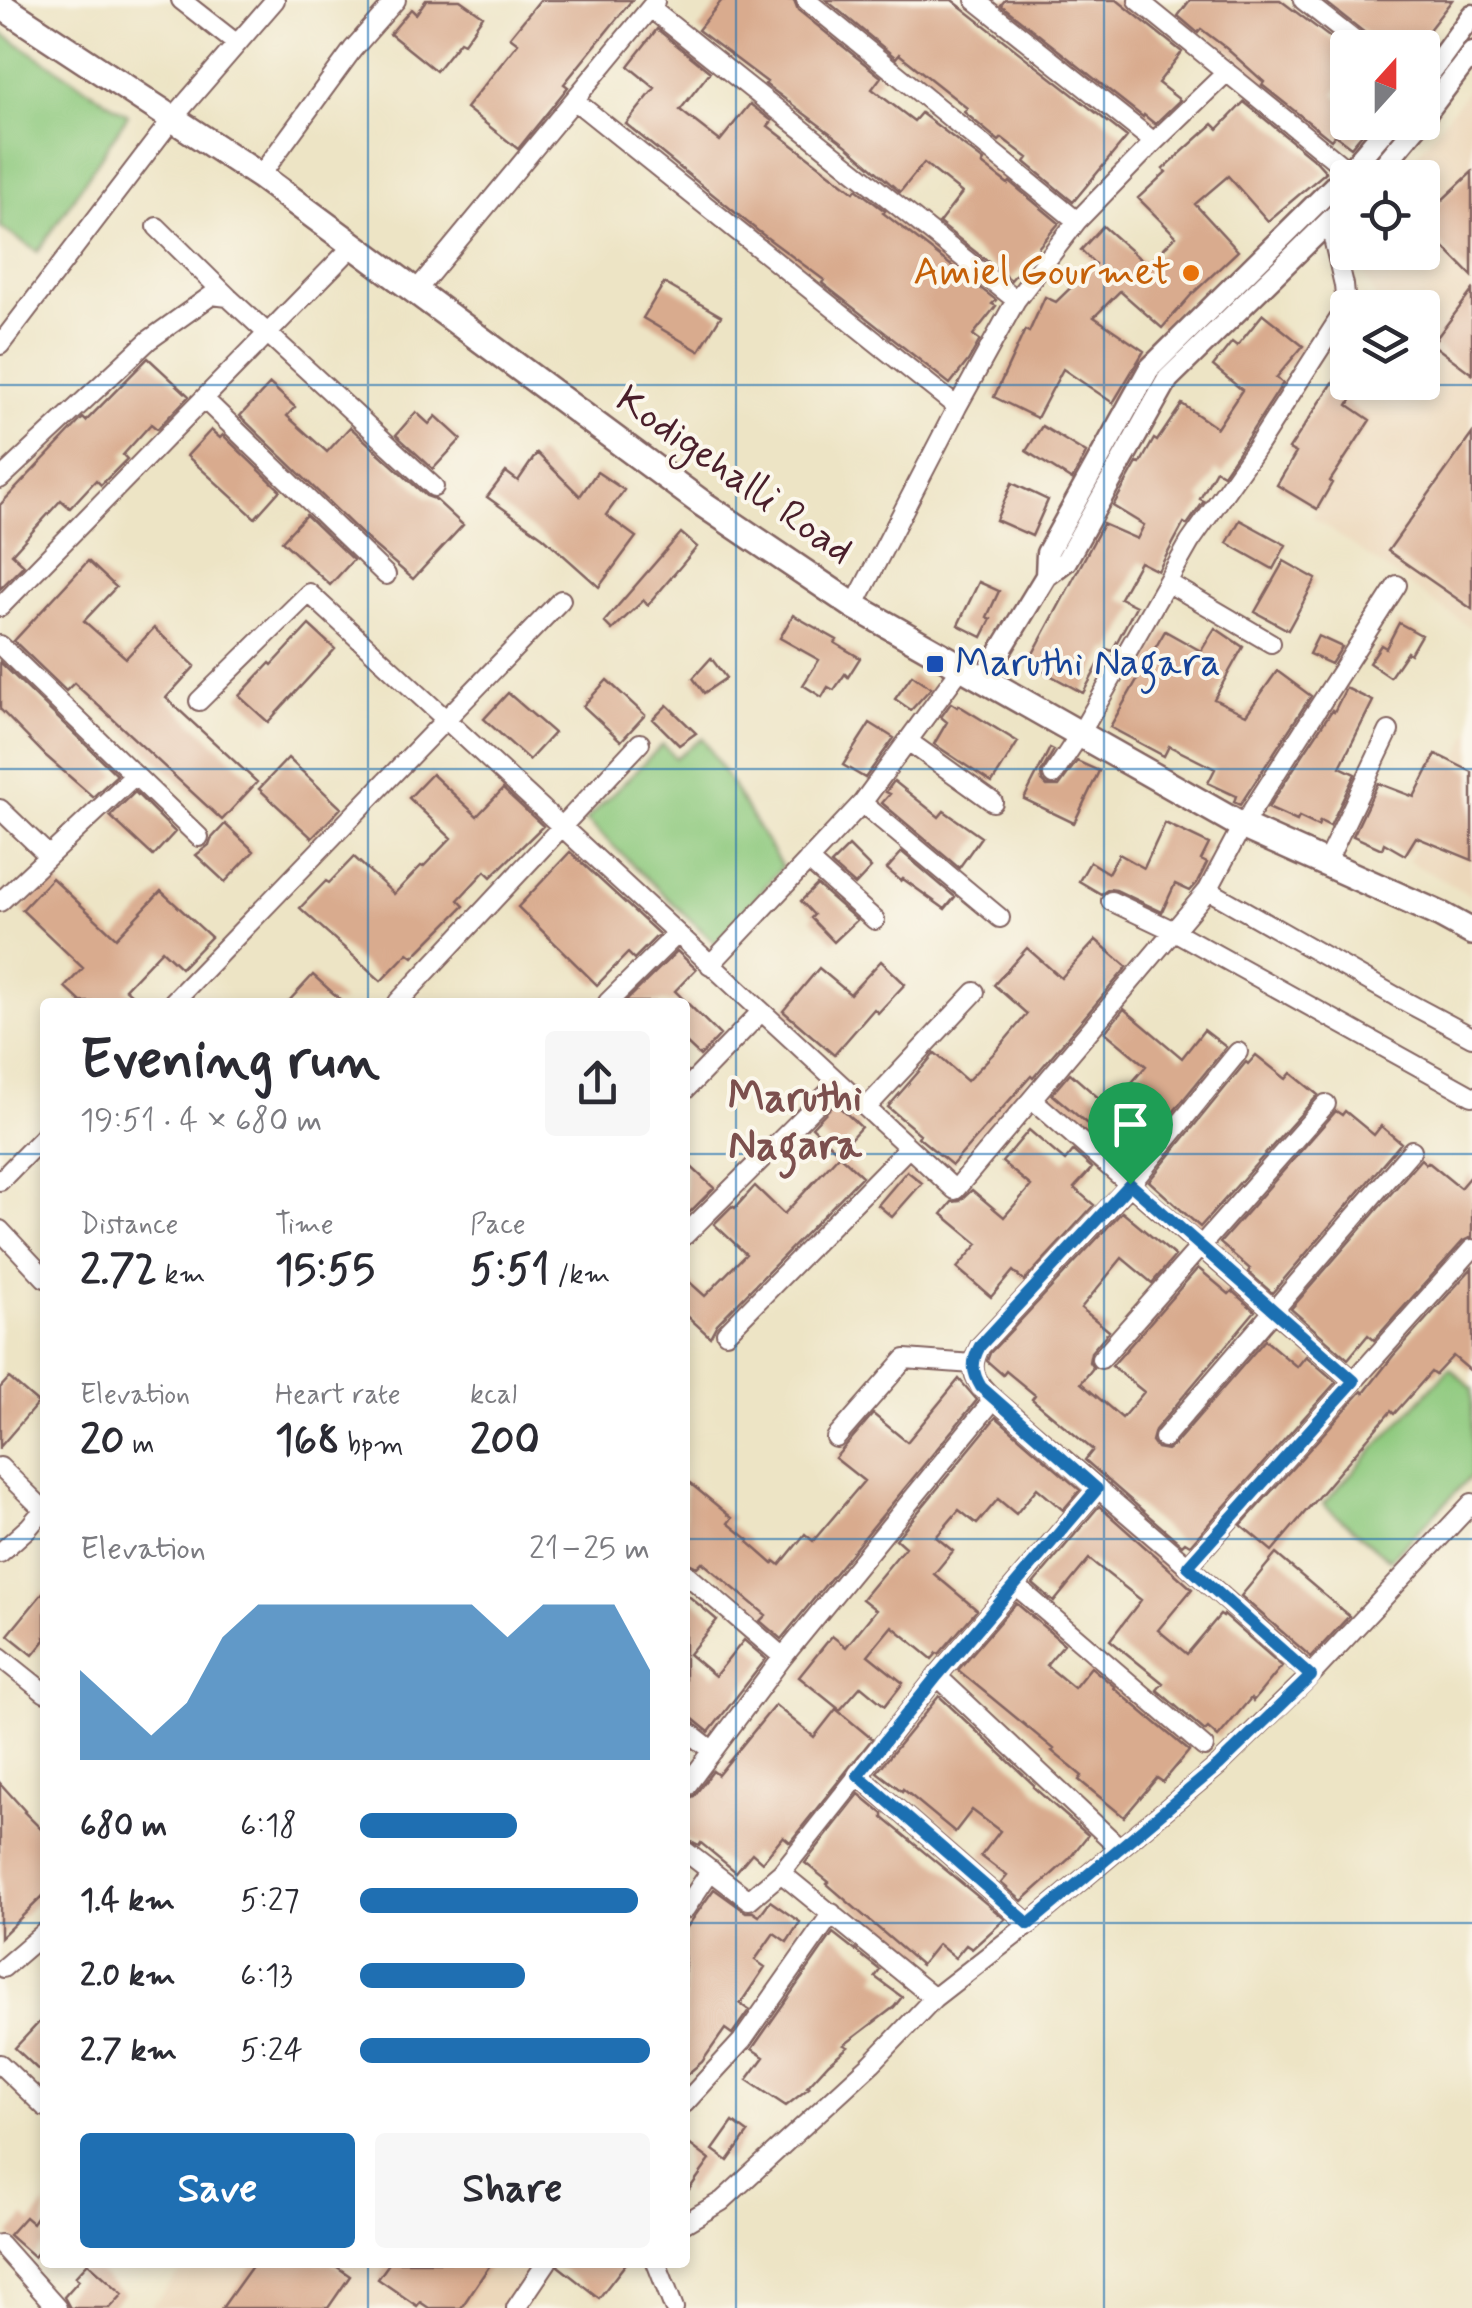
<!DOCTYPE html>
<meta charset="utf-8">
<style>
:root{--surface:#fff;--page:#f7f7f7;--text:#2b2b33;--muted:#7c7c81;--accent:#1f6fb2}
body{margin:0;font-family:Mynerve,sans-serif;background:var(--page);color:var(--text);height:100vh;display:flex;flex-direction:column;font-size:38px;white-space:nowrap}
*{box-sizing:border-box;margin:0}
p{font-size:32px;color:var(--muted)}
.icon{flex:none;width:55px;height:55px;fill:none;stroke:currentColor;stroke-width:2;stroke-linecap:round;stroke-linejoin:round}
.map{position:relative;flex:1;overflow:hidden}
.panel{position:absolute;left:40px;top:998px;width:650px;height:1270px;display:flex;flex-direction:column;background:var(--surface);border-radius:10px;box-shadow:0 5px 15px #0003}
.panel>*{flex:none}
.needle{width:65px;rotate:21deg}
.fabs{position:absolute;left:1330px;top:30px;display:grid;gap:20px}
.fabs a{display:grid;place-items:center;width:110px;height:110px;border-radius:10px;background:var(--surface);box-shadow:0 5px 15px #0003;font-size:50px}
.pin{position:absolute;display:grid;place-items:center;width:85px;height:85px;color:#fff;margin:-102px -42px;border-radius:50% 50% 50% 0;rotate:-45deg;box-shadow:0 0 10px #0007}
.pin .icon{rotate:45deg}
.round{display:grid;place-items:center;flex:none;width:105px;height:105px;border-radius:10px;background:var(--page)}
.summary{display:flex;align-items:center;justify-content:space-between;height:170px;padding:0 40px}
h1{font-size:55px;font-weight:700;line-height:75px}
.metrics{display:grid;grid-template-columns:repeat(3,1fr);gap:15px;height:170px;padding:10px 40px}
.metrics div{display:grid;align-content:center}
.metrics b{font-size:42px;font-weight:700}
.metrics small{font-size:28px;font-weight:400}
.metrics p{font-size:28px}
.chart{height:280px;padding:20px 40px}
.chart p{display:flex;justify-content:space-between}
.chart svg{width:100%;height:180px;margin-top:10px;fill:var(--accent);opacity:.7}
.primary-button{display:flex;gap:20px;margin-top:auto;padding:20px 40px}
.primary-button a{flex:1;height:115px;border-radius:10px;background:var(--accent);color:#fff;font-size:40px;font-weight:700;line-height:115px;text-align:center}
.primary-button a+a{background:var(--page);color:var(--text)}
ul{padding:0 40px;list-style:none;font-size:32px}
li{display:grid;grid-template-columns:160px 120px 1fr;align-items:center;height:75px}
li i{height:25px;border-radius:12px;background:var(--accent)}
.map>svg:first-child{display:block}
.built{fill:#ecd7ba}
.green{fill:#8ec97e;stroke:#6c7454;stroke-width:2.5}
.building{fill:#d9ab8e}
.lines{fill:none;stroke-linecap:round;stroke-linejoin:round}
.minor-casing{stroke:#836461;stroke-width:22}
.tertiary-casing{stroke:#836461;stroke-width:25}
.secondary-casing{stroke:#836461;stroke-width:30}
.minor{stroke:#fff;stroke-width:18}
.tertiary{stroke:#fff;stroke-width:20}
.secondary{stroke:#fff;stroke-width:25}
.route-casing{stroke:#fff;stroke-width:20}
.route{stroke:#1f6fb2;stroke-width:12}
.grid{fill:none;stroke:#1f6fb2;stroke-width:2.5;stroke-opacity:0.55}
.food-dot{fill:#e8710a;stroke:#fbf7ec;stroke-width:4}
.transit-dot{fill:#1a4fb4;stroke:#fbf7ec;stroke-width:4}
.labels{text-anchor:middle;dominant-baseline:central;stroke-width:8;stroke-linejoin:round;paint-order:stroke}
.food-label{font-size:40px;fill:#c56008;stroke:#fbf7ec;text-anchor:end}
.street-label{font-size:40px;fill:#4a1f2b;stroke:#fbf7ec}
.transit-label{font-size:40px;fill:#164399;stroke:#fbf7ec;text-anchor:start}
.neighbourhood-label{font-size:42px;font-weight:bold;fill:#7c504e;stroke:#fbf7ec}
</style>
<div class="map">
<svg width="1472" height="2308" viewBox="0 0 1472 2308">
<rect width="100%" height="100%" fill="#fbf7ec"/>
<filter id="ink" filterUnits="userSpaceOnUse"><feTurbulence type="fractalNoise" baseFrequency=".01" numOctaves="2"/><feDisplacementMap in="SourceGraphic" scale="20" xChannelSelector="R" yChannelSelector="G"/><feConvolveMatrix kernelMatrix="1 2 1 2 8 2 1 2 1" color-interpolation-filters="sRGB"/></filter>
<filter id="wash" filterUnits="userSpaceOnUse"><feTurbulence type="fractalNoise" baseFrequency=".0048" numOctaves="4" result="noise"/><feDisplacementMap in="SourceGraphic" scale="40" xChannelSelector="R" yChannelSelector="G"/><feGaussianBlur stdDeviation="2.25" result="paint"/><feColorMatrix in="noise" values="0 0 0 0 0 0 0 0 0 0 0 0 0 0 0 0 0 1.4 0 .05"/><feComposite in="paint" operator="in"/></filter>
<g filter="url(#wash)">
<rect width="100%" height="100%" fill="#ede4c5"/>
<!-- built -->
<path class="built" d="M1472,85v544l-160,-112 24,-35 -54,-34 65,-94 1,28h74v-74l-42,-1 -16,-34 -3,-20 61,-1v-74l-23,-1z
M1472,728v168l-64,-35z
M188,2263h369l-33,45h-374z"/>
<!-- green -->
<path class="green" d="M0,32l128,83 -90,137 -38,-25z
M703,738l79,129 -66,77 -130,-124 77,-76 12,14z
M1450,1368l22,20v87l-82,85 -67,-56z"/>
<g id="blocks">
<!-- building -->
<path class="building" d="M426,0h34l23,16 -19,27 -4,-2 -24,30 -46,-37 21,-25 5,5z
M540,0h92l-68,84 4,3 -50,62 -52,-41 52,-65 -8,-6z
M722,0h72l4,10 83,67 -9,12 42,32 7,-8 63,48 -2,3 26,20 2,-2 49,41 -48,57 -72,-57 23,-30 -38,-30 -24,29 -53,-46 -82,-62 2,-2 -69,-52z
M826,0h126l175,137 -54,65 -48,-40 3,-4 -26,-20 -3,3 -35,-29 3,-4 -68,-54 -3,4z
M1005,0h112l65,52 -24,31 22,17 -25,24 -11,-9 -1,2 -142,-112z
M1190,0h90l68,51v25l-14,18 14,10v18h24l-21,25 -16,-12 -4,5 -69,-55 2,-3 -38,-34 -25,-19 -3,4 -20,-17z
M1323,0h129l-37,48h-31z
M657,29l53,43 -30,38 40,31 30,-37 22,17 -4,5 86,66 2,-3 29,22 -2,2 113,87 -4,4 4,2 -23,29 7,5 -12,21 -18,23 -128,-101 2,-3 -66,-49 -132,-107 29,-36 -27,-22z
M1244,102l72,59 10,11 -58,49 -40,-45 -33,28 43,47 -46,43 -30,34 -42,-37 -26,26 50,34 -31,52 -50,-34 -26,49 -43,-21 31,-67 4,2 16,-35 11,5 39,-38 -14,-14 22,-24 44,39 29,-29 -38,-38 28,-26 -3,-3 50,-45 5,5z
M1472,172v104l-50,-51v-6z
M664,283l57,33 -22,35 -56,-33z
M1472,291v83l-40,-30z
M1263,314l40,32 -27,32 7,5 -40,62 -20,29 -7,-4 -16,29 4,2 -17,24 -3,-2 -26,48 -18,-9 -20,36 16,8 -24,45 -5,-2 -24,44 -55,-30 75,-139 34,15 7,-14 -31,-19 24,-43 3,1 14,-25 3,2 25,-37 35,24 25,-38 -29,-24 19,-24 5,4z
M148,358l41,38 -32,33 -6,-5 -28,31 4,4 -26,26 -5,-5 -26,28 -9,-8 -49,54 12,11 -24,24v-84l81,-85 2,-2 3,3z
M1348,360v22h14l-14,23 22,15 -40,61 2,2 -15,26 -40,-24 19,-32 -7,-4z
M270,384l25,23 -8,9 40,36 23,-25 76,69 9,3 28,26 -50,54 -43,-37 -130,-126z
M416,412l13,12 7,-8 25,23 -28,30 -37,-34z
M1042,426l44,27 -14,27 -46,-29z
M211,430l9,8 3,-3 57,55 -25,28 -68,-62z
M1472,434v175l-84,-58z
M537,453l43,43 17,-24 27,18 -18,25 30,22 -37,50 -56,-50 -56,-40 19,-25 12,9z
M1012,483l36,17 -16,36 -36,-16z
M306,515l47,45 -23,25 -48,-44z
M1240,520l46,25 -13,24 -46,-26z
M681,533l16,14 -49,58 -4,-5 -32,30 -8,-8z
M88,561l28,26 -32,34 42,37 28,-30 41,38 -29,32 91,84 -35,38 -148,-137 -8,8 -52,-50z
M1284,561l32,18 -28,51 -33,-18z
M979,582l20,9 -12,26 4,2 -9,18 -24,-12z
M793,615l44,25 -2,3 25,15 -12,19 -3,-3 -11,16 -6,-3 -6,10 -19,-12 16,-25 -39,-22z
M1399,623l22,12 -11,19 -3,-2 -17,25 -21,-14 12,-18 5,3z
M309,625l26,24 -67,73 -29,-26 31,-33 2,2z
M1215,628l28,19 -29,52 32,16 31,-44 34,25 -71,109 -6,-3 2,-6 -28,-13 7,-14 -46,-23 -5,10 -54,-29 55,-96 36,20z
M1318,636l24,11 -11,17 -22,-10z
M711,658l15,20 -22,15 -11,-15z
M0,662l117,113 -24,22 -47,-41 -46,-47z
M912,675l19,13 -20,22 -16,-11z
M607,680l38,35 -24,26 -38,-35z
M1346,688l27,13 -33,66 15,7 -25,52 -10,-5 -2,5 -19,-9 -2,4 -29,-13 64,-98 2,2z
M508,693l46,40 -25,27 -45,-41z
M951,703l6,4 1,-2 60,37 -26,41 -58,-39 13,-22 -6,-5z
M667,705l29,28 -17,12 -26,-26z
M870,723l24,15 -29,40 -22,-13z
M1050,748l4,2 -13,23 1,8 5,5h12l18,-25 22,10 -25,52 -50,-24z
M1436,754l36,18v88l-56,-23 -11,18 -21,-12 -2,6 -29,-13 25,-53 36,14z
M288,758l53,50 -29,30 -53,-49z
M432,774l45,42 26,-27 40,37 -52,51 -6,-6 -27,29 6,6 -51,51 -5,-4 -27,28 -81,-73 26,-27 3,2 25,-26 40,37 27,-28 2,1 28,-29 -42,-40z
M894,781l45,36 5,-6 37,26 -22,31 -77,-65 8,-9 -4,-2z
M135,792l40,40 -22,24 -43,-40z
M1165,823l44,21 -8,16 6,3 -10,20 -7,8 -15,-7 -13,28 -46,-22 -7,-1 -8,5 -22,-13 11,-19 18,11 11,-19 25,14z
M225,824l29,27 -29,31 -29,-27 13,-10 2,-6z
M849,846l22,22 -16,17 -24,-21z
M570,852l89,82 -25,25 -6,-6 -31,32 -79,-78z
M902,852l53,45 -10,12 -42,-30 -2,2 -14,-12z
M52,878l64,60 45,-47 50,46 -30,31 -19,-18 -37,39 15,13h-59l-16,-15 18,-19 -61,-58z
M817,885l40,35 -23,22 -23,-24 3,-3 -13,-14z
M1096,940l31,27 -94,111 -2,-2 -79,89 -34,-28 2,-3 -32,-27 47,-54 32,28 29,-30 31,-37 -33,-29 33,-37 34,30z
M677,951l19,18 -21,22 45,44 -20,21 -15,-14v-40h-60z
M881,961l24,23 -27,29 -4,-4 -40,46 -51,-44 36,-43 31,26z
M313,975l30,27h-55z
M1124,1009l58,49 22,-28 22,17 -95,117 -21,-18 -2,3 -19,-17 3,-4 -40,-34 18,-21 40,35 36,-42 -41,-34z
M1256,1055l30,24 5,-6 27,22 -118,132 -51,-46 97,-119 2,2z
M835,1103l26,24 -23,25 -26,-25z
M1336,1111l6,4 3,-4 29,24 7,-9 20,17 -129,150 -24,-21 2,-3 -30,-26z
M1029,1130l36,31 8,-10 19,17 -18,20 20,17 -70,76 -11,-10 -22,26 -34,-29 21,-24 -36,-30 10,-12 8,-1 12,-11 32,27 27,-31 -29,-24z
M839,1155l23,21 -145,148 -7,13 -25,-23v-36l20,18 41,-42 -32,-30 18,-18 3,2 20,-22 29,28z
M1421,1159l5,5 2,-2 32,26 12,-14v63l-9,4 -89,99 -6,-5 -20,24 -57,-50z
M685,1161l29,27 -29,29z
M907,1171l15,12 -30,34 -14,-12z
M1122,1212l53,44 -23,27 -30,-25 -41,50 28,23 -18,21 -2,10 4,6 -12,15 41,35 22,-26 -32,-26 86,-98 31,26 3,-3 23,20 -100,119 -3,11 5,7 10,2 6,-4 92,-106 32,27 9,-11 30,26 -146,163 -5,-3 -3,3 -97,-85 8,-10 -61,-51 3,-4 -29,-24 -3,4 -16,-14 3,-8z
M1472,1268v104l-19,-16 -18,19 -4,-3 -37,42 -3,-3 -119,140 -31,-26 121,-134 2,2 29,-37z
M9,1378l29,25 -38,44v-59z
M959,1379l18,21 -196,239 -21,-18 6,-6 -64,-53 -5,5 -12,-6v-82l47,39 -4,5 21,17 -1,2 25,22 2,-3 5,4 25,-31 8,7 51,-60 -29,-23 38,-44 34,28z
M996,1417l84,73 -17,20 -26,-22 -21,26 -18,-15 -21,25 -18,-14 -23,27 17,14 -19,23 43,36 -38,44 -2,-1 -5,6 -40,-33 -24,29 35,28 -18,23 -24,-20 -21,24 -41,-33 33,-41 14,11 30,-37 -14,-11 43,-52 -9,-8z
M1099,1506l93,83 -34,41 29,24 33,-39 3,2 1,-2 58,51 -29,35 -2,-3 -33,39 -10,-9 -3,3 -48,-41 6,-7 -53,-43 31,-40 -52,-41 -35,43 -21,-18z
M1276,1554l73,62 -38,41 -70,-61z
M45,1590v50l-12,15 -25,-20z
M685,1593l32,27 -28,34 26,22 29,-36 22,19 -57,73 -16,-13 -8,-2z
M1016,1603l48,41 -18,21 28,23 17,-21 24,20 -1,1 75,63 -26,31 -6,-4 -33,39 -45,-37 3,-4 -30,-25 2,-2 -96,-79z
M939,1696l95,89 -1,2 55,48 -19,24 -47,42 -21,-18 6,-7 -26,-20 19,-25 -28,-21 -17,22 -52,-43 -1,2 -25,-19z
M775,1705l39,32 22,-28 36,30 -82,103 -7,-6 -21,26 -10,-9 -16,19 -35,-29 -2,3 -14,-7v-39l9,-4 19,-25 5,4z
M0,1783l25,28 -1,1 21,21v61l-45,44z
M859,1794l24,20v4l122,101 -33,30 -6,-4 -11,13 -17,-14 -17,21 -94,-81 2,-2 -24,-19z
M714,1889l32,23h7l6,4 11,-15 30,21 -13,20 -13,-9 -19,27 10,7 -25,37 9,6 -17,24 -7,-5 -23,33 -17,14v-146z
M833,1933l47,37 -5,7 27,20 -8,10 -50,38 4,2 -19,16 -22,24 2,1 -23,18 -39,-26 17,-23 -12,-8z
M45,2016v60l-30,-28z
M733,2122l15,11 -20,28 -15,-11z
M685,2141l25,19 -25,35z
M45,2204v40l-11,13 -25,-22 16,-18 7,6z
M255,2262h75l20,14 -22,32h-106z
M390,2262h102l-31,46h-32l-9,-6 -3,4 -39,-27z
M559,2262h68l-28,36 -41,-32z
M88,2263l35,31 -13,14h-40l-6,-11 15,-17 -4,-3z"/>
</g>
</g>
<g filter="url(#ink)">
<use href="#blocks" fill-opacity="0" stroke="#836461" stroke-width="2.5"/>
<g class="lines">
<defs>
<path id="minor" d="M181,0l56,44
M806,0l271,221
M975,0l179,142
M1138,0l219,178
M1303,0l61,48
M650,8l366,292
M574,100l383,307
M260,176l93,-127 43,-49
M157,227l71,70
M416,291l239,-289
M0,345l173,-227 102,-118
M204,399l182,176
M0,479l149,-139 63,-45 16,2 206,190
M1167,582l104,61
M854,606l103,-199 59,-107 61,-79 77,-79 73,-70
M0,607l354,-362
M0,645l199,192
M199,701l110,-108 646,597 253,-300 34,-64 155,-241
M908,741l85,61
M1053,775l27,-41 110,-192 66,-94 90,-140 -2,-23 -15,-64
M862,803l138,115
M0,809l49,47
M808,860l67,60
M1326,863l63,-132
M1208,890l187,106 77,41
M1111,901l63,30 298,165
M0,902l135,-127
M710,965l152,-162 100,-136
M173,1002l388,-402
M398,1002l242,-259
M608,1002l69,-68
M1238,1052l-108,133 -150,161c-13,24 -5,36 14,53l194,167 123,109
M685,1090l76,-78
M1032,1099l322,282
M866,1108l109,-116
M0,1181l45,-46
M0,1230l45,48
M685,1235l153,-152
M726,1333l182,-185
M1101,1359l225,-255
M836,1438l69,-79 68,5
M1164,1438l248,-288
M0,1467l45,44
M1097,1489l-160,187 183,172
M0,1553l29,-26 16,-19
M1188,1566l284,-317
M685,1573l98,84
M1015,1585l189,162
M0,1657l45,36
M685,1729l28,22
M858,1775l171,149
M685,1788l98,-131 211,-258
M685,1851l64,49 32,-27 153,125
M781,1873l156,-197
M685,1909l26,-39
M3,1968l42,-36
M0,2064l45,43
M685,2103l57,-62 90,-128
M685,2223l37,-22 150,-138 62,-65 95,-74 190,-159 92,-90 161,-172
M0,2244l57,64
M656,2262l18,46
M516,2308l31,-46"/>
<path id="tertiary" d="M1422,84l50,-69
M1422,119l50,-66
M1373,178l47,-56
M1046,576l1,-23 102,-184 200,-198 42,-49
M984,678l62,-102 20,-15 102,-182 180,-176"/>
<path id="secondary" d="M0,5l260,171 443,328 151,102 388,220 199,89 31,17"/>
</defs>
<!-- minor casing -->
<use href="#minor" class="minor-casing"/>
<!-- tertiary casing -->
<use href="#tertiary" class="tertiary-casing"/>
<!-- secondary casing -->
<use href="#secondary" class="secondary-casing"/>
<!-- minor -->
<use href="#minor" class="minor"/>
<!-- tertiary -->
<use href="#tertiary" class="tertiary"/>
<!-- secondary -->
<use href="#secondary" class="secondary"/>
</g>
</g>
<g class="lines" filter="url(#ink)">
<defs>
<path id="route" d="M1130,1184l224,197 -166,185 123,110 -92,89 -190,159 -171,-149 79,-99 160,-187 -116,-102c-9,-15 -10,-25 -1,-41z"/>
</defs>
<!-- route casing -->
<use href="#route" class="route-casing"/>
<!-- route -->
<use href="#route" class="route"/>
</g>
<!-- grid -->
<path class="grid" d="M368,0v1002M736,0v2308M1104,0v2308M0,385h1472M0,769h1472M0,1154h45M685,1154h787M0,1539h45M685,1539h787M0,1923h45M685,1923h787M368,2262v46"/>
<!-- markers -->
<circle class="food-dot" cx="1191" cy="273" r="10"/>
<rect class="transit-dot" x="925" y="654" width="20" height="20" rx="5"/>
<g class="labels">
<!-- food labels -->
<g class="food-label">
<text x="1171" y="273">Amiel Gourmet</text>
</g>
<!-- street labels -->
<g class="street-label">
<text transform="translate(734 476) rotate(35)">Kodigehalli Road</text>
</g>
<!-- transit labels -->
<g class="transit-label">
<text x="955" y="664">Maruthi Nagara</text>
</g>
<!-- neighbourhood labels -->
<g class="neighbourhood-label">
<text x="795" y="1098">Maruthi<tspan x="795" dy="48">Nagara</tspan></text>
</g>
</g>
</svg>
<div class="fabs">
<a><svg class="needle" viewBox="-14 -14 28 28"><path d="M0-13l5 13h-10z" fill="#e53935"/><path d="M0 13l5-13h-10z" fill="#7c7c81"/></svg></a>
<a><svg class="icon" aria-label="locate" viewBox="0 0 24 24"><circle cx="12" cy="12" r="6"/><path d="M12 2v4M12 18v4M2 12h4M18 12h4"/></svg></a>
<a><svg class="icon" aria-label="layers" viewBox="0 0 24 24"><path d="M12 4l9 5-9 5-9-5zM3 14l9 5 9-5"/></svg></a>
</div>
<div class="pin" style="left:1130px;top:1184px;background:#1e9e55"><svg class="icon" aria-label="arrive" viewBox="0 0 24 24"><path d="M6 21V4h12l-3 4 3 4H6"/></svg></div>
<section class="panel">
<div class="summary"><div><h1>Evening run</h1><p>19:51 · 4 × 680 m</p></div><a class="round"><svg class="icon" aria-label="share" viewBox="0 0 24 24"><path d="M12 15V3M7 8l5-5 5 5M5 13v7h14v-7"/></svg></a></div>
<div class="metrics">
<div><p>Distance</p><b>2.72<small> km</small></b></div>
<div><p>Time</p><b>15:55</b></div>
<div><p>Pace</p><b>5:51<small> /km</small></b></div>
</div>
<div class="metrics">
<div><p>Elevation</p><b>20<small> m</small></b></div>
<div><p>Heart rate</p><b>168<small> bpm</small></b></div>
<div><p>kcal</p><b>200</b></div>
</div>
<div class="chart"><p><span>Elevation</span>21–25 m</p>
<svg viewBox="0 0 160 44" preserveAspectRatio="none"><path d="M0 44V22L10 30L20 38L30 30L40 14L50 6L60 6L70 6L80 6L90 6L100 6L110 6L120 14L130 6L140 6L150 6L160 22V44z"/></svg>
</div>
<ul>
<li><b>680 m</b>6:18<i style="width:54%"></i></li>
<li><b>1.4 km</b>5:27<i style="width:96%"></i></li>
<li><b>2.0 km</b>6:13<i style="width:57%"></i></li>
<li><b>2.7 km</b>5:24<i style="width:100%"></i></li>
</ul>
<div class="primary-button"><a>Save</a><a>Share</a></div>
</section>
</div>
